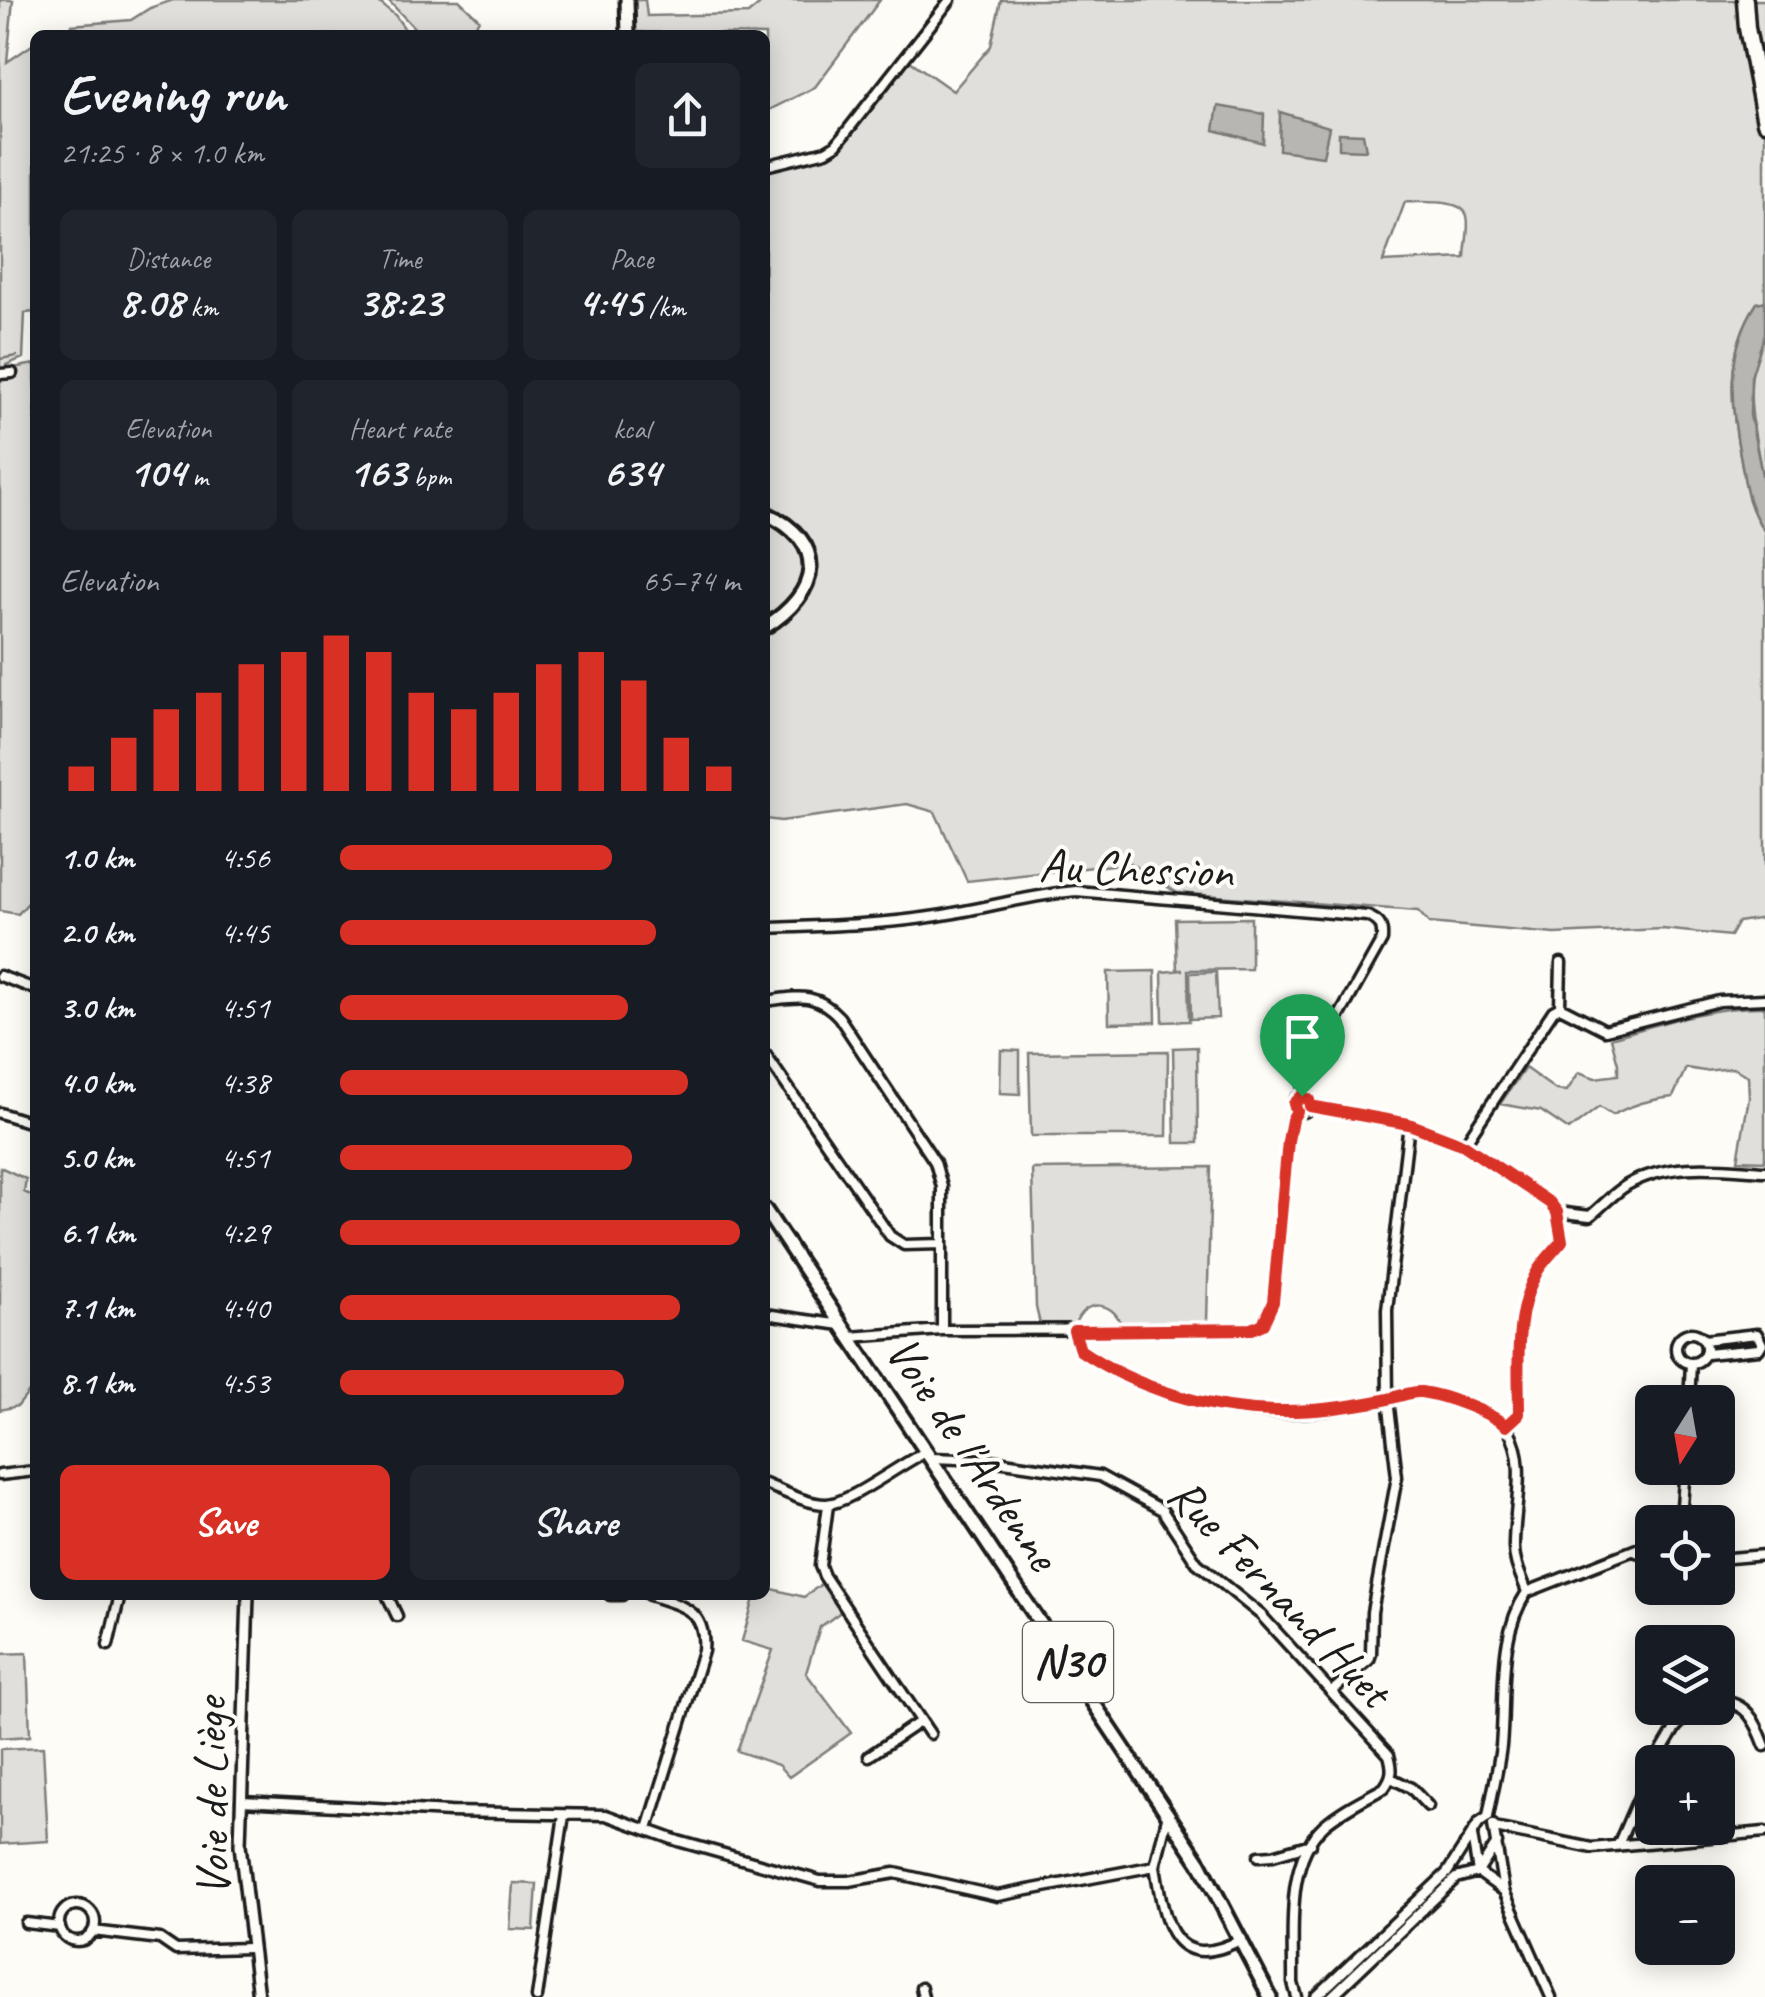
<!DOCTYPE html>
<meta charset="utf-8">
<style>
:root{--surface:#171b24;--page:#20242c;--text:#f1f3f6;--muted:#9ea1a6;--accent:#d93025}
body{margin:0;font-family:Caveat,sans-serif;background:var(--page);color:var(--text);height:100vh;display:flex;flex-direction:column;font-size:38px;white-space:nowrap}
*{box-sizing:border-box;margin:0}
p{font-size:32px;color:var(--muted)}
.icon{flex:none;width:55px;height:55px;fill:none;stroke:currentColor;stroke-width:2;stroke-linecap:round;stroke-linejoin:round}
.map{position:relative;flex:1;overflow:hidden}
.drawer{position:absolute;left:30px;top:30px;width:740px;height:1570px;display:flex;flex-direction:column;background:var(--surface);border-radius:15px;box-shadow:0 5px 25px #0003}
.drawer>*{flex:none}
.needle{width:65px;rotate:191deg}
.buttons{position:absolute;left:1635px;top:1385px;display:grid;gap:20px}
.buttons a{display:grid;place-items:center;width:100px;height:100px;border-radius:15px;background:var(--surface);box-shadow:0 5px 25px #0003;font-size:50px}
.pin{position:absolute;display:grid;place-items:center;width:85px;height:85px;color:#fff;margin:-102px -42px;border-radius:50% 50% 50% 0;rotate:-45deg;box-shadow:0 0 10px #0007}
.pin .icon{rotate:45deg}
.round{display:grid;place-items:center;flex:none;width:105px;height:105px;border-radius:15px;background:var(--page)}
.headline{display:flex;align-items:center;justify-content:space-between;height:170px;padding:0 30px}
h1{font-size:55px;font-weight:800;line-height:75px}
.figures{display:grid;grid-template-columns:repeat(3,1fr);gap:15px;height:170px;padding:10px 30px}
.figures div{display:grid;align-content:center;border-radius:15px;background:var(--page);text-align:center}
.figures b{font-size:42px;font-weight:800}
.figures small{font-size:28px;font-weight:400}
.figures p{font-size:28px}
.chart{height:280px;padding:20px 30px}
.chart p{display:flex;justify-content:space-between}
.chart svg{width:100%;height:180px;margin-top:10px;stroke:var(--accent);stroke-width:6}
.cta{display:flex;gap:20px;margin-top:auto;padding:20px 30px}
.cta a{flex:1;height:115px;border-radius:15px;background:var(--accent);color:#fff;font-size:40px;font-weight:800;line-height:115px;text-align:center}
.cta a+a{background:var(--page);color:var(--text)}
ul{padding:0 30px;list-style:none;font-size:32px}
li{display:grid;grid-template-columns:160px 120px 1fr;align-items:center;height:75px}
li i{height:25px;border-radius:12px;background:var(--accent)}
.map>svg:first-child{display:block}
.green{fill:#e0dfdb;stroke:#7e7e7c;stroke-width:2.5;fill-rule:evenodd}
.water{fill:#b7b6b2;stroke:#797876;stroke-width:2.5}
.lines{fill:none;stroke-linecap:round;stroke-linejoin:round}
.stream{stroke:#797876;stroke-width:2.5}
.minor-casing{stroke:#1c1c1c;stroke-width:15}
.tertiary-casing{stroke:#1c1c1c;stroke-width:16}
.primary-casing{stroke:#1c1c1c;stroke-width:19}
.motorway-casing{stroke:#1c1c1c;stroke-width:21}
.minor{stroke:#fdfcf7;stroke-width:8}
.tertiary{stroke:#fdfcf7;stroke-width:9}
.primary{stroke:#fdfcf7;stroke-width:11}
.motorway{stroke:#fdfcf7;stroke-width:14}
.route-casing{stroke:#fff;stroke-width:20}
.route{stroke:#d93025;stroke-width:12}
.labels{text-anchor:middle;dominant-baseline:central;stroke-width:8;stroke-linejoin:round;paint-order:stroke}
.shield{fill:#fdfcf7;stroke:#605f5e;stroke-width:2.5}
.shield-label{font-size:45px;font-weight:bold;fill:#1c1c1c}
.street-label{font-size:48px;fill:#1c1c1c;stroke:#fdfcf7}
</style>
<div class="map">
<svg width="1765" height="1997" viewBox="0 0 1765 1997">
<rect width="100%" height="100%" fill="#fdfcf7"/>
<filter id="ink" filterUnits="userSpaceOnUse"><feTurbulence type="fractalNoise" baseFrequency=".01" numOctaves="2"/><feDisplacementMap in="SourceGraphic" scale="20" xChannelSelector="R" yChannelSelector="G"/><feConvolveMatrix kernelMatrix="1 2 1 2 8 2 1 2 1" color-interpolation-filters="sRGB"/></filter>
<g filter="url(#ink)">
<!-- green -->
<path class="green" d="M0,0h13l-6,62 28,-19v269l-10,1 -2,45 -17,7 1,4 28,-5v531l-17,19 -18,-3z
M173,0h203l19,15 14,20h-338l1,-10 59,-5 19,-12z
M388,0h71l20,19 -8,16h-50z
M627,0h18l2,16 101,-2 17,-14h115l-65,87 -50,25v-77l-127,-3 -17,3z
M1001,0h764v301l-8,2c-32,48 -27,103 -16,157 5,29 7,48 24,72v386l-27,4 -8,14 -68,-7 -107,5 -126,-11 -11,-12 -241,-18 -47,-30 -163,18 -32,-69 -28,-8 -126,17 -16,-2v-648l66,-16 11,-8 68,-86 43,30 38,-45zM1405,202c15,1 57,-4 62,14 3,11 -2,30 -2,42l-82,4z
M1765,333v157c-9,-53 -27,-107 0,-157z
M1251,918v51l-63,1 1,51 -26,1 -1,-50 21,-2h-6l-2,-51z
M1155,971l1,51 -47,1 -1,-51z
M1216,972l2,46 -27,1 -1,-46z
M1765,1007v154l-27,-1 11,-63 -1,-21 -15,-8 -29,3 -18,-3 -13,29c-22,2 -42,8 -61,18l-13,-8 -30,23 -28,-19 -41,-7 25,-36 31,22 11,1 12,-19 16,6 23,-3v-11l-7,-26c51,-15 100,-32 154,-31z
M1197,1047l1,96h-23l-2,-95z
M1001,1050l19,1v43l-20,-1z
M1168,1051l-1,85h-136l-2,-83z
M0,1167l26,12 -2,13 11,5v187l-17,22 -18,4z
M1211,1167l-4,154 -86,3c-9,-24 -37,-25 -46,0h-35l-4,-17 -4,-138z
M823,1583l19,28 -22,16 -14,46 45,60 -62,44 -11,-12 -41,-14 36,-101 -31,-9 13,-46h10v-8l39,10z
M27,1653l3,83 -30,2v-84z
M43,1747l5,94 -48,3v-95z
M513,1883l24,1 -3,46 -24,-1z"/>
<!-- water -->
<path class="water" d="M1218,106l46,8 -1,29 -49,-13z
M1280,112l49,15 -6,29 -44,-6z
M1339,133l24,1 3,16 -27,-1z
M1765,301v32l-14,44 -1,38 15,75v42c-17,-24 -19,-43 -24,-72 -11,-54 -16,-109 16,-157z"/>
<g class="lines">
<!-- stream -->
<path class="stream" d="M0,359l17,-3"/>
<defs>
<path id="minor" d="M765,166l61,-15 10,-6 114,-145
M0,374l12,-1
M765,928c58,-2 115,-3 172,-12 47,-7 91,-21 139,-25l291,25c13,5 16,10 15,24l-79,141 -1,15
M0,976l35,13
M765,1001c33,-4 50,-10 74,16l96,145 7,25v143
M1560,1007l1,-44
M765,1054l125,182 14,9 38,-1
M1294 1104a8 8 0 1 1 16 0a8 8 0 1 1-16 0Z
M1310,1106l99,18 55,21 85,58 8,9
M0,1113l35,11
M1464,1145l89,-134 7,-4 45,23 114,-29 46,-2
M765,1314l76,11
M1074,1331l7,19c69,47 164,71 247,60 20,-3 40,-7 60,-11 9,-2 20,-7 30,-7 17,0 81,23 90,37 21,34 5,81 6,119 0,16 8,29 13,44
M1676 1348a15 15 0 1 1 30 0a15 15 0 1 1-30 0Z
M850,1337l92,-7 309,-1 12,-6 10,-21 15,-161 3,-22 6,-8
M1704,1340l53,-6 5,10 -3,5 -53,5
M1689,1402l2,-39
M1506,1426l13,-12c0,-46 -6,-100 18,-142 6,-11 17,-21 25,-31l-5,-29 33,4c12,-10 24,-23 37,-31 42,-24 92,-17 138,-14
M930,1458l60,2 110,16 62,34 35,53 64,52 128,140c4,14 4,21 -5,33 -20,11 -43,22 -60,37 -40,37 -30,109 -31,158l4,14
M0,1475l35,-4
M765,1484c18,7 41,20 61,20 23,0 75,-41 100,-52
M828,1505l-8,61 4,10 106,158
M1678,1522l3,-4 4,-50
M1634,1551l18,7
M1718,1559l47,-4
M1527,1592l125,-49
M387,1595l10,21
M610,1595h12
M108,1645l12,-50
M1332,1691l37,-31 2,-6 1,-42 25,-135 -9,-78 -1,-89 22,-186
M1718,1700c29,3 37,19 47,46
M869,1756l52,-35
M1655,1762l21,-35 19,-19
M1391,1778l20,10 17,18
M241,1801l209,11 156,3 72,26 142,40h29l46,-8 102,23 158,-30 13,-52
M1493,1825l11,66 47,106
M1495,1828l97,20 173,-16
M648,1829l55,-178c4,-42 -21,-45 -54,-56
M1472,1836l6,36 26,19
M1618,1845l34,-78
M1259,1856l14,-1 38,-11
M1155,1866c9,55 17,110 87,73
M59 1923a18 18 0 1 1 36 0a18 18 0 1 1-36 0Z
M26,1923l34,4
M93,1931l67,8 16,11 74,-2
M921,1988l2,9
M537,1997l27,-182
M1316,1997l131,-124 32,-50 9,-6c4,-23 10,-47 13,-71 5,-51 -4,-110 26,-154
M1331,1997l125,-119 22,-6 19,-29"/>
<path id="tertiary" d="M248,1595l-8,250 18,152"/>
<path id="primary" d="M627,0l1,35
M765,513c65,30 55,80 0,114
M765,1210l435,653 70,134"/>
<path id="motorway" d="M1745,0l2,28 18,94"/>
</defs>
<!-- minor casing -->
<use href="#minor" class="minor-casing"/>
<!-- tertiary casing -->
<use href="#tertiary" class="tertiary-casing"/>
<!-- primary casing -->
<use href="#primary" class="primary-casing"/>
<!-- motorway casing -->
<use href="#motorway" class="motorway-casing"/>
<!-- minor -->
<use href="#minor" class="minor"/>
<!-- tertiary -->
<use href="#tertiary" class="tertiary"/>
<!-- primary -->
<use href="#primary" class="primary"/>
<!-- motorway -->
<use href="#motorway" class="motorway"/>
</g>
</g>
<g class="lines" filter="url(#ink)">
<defs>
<path id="route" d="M1302,1096l7,4 1,6 99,18 55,21 86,58 7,9 5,29c-8,10 -19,20 -25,31 -24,42 -18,95 -18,142l-13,12c-16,-14 -62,-31 -85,-34 -11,-1 -26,6 -37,8 -36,7 -71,12 -107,11 -69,-1 -140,-22 -197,-61l-6,-19 178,-2 11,-5 10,-22 15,-161 4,-21 5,-9 -3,-7z"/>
</defs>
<!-- route casing -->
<use href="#route" class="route-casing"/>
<!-- route -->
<use href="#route" class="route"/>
</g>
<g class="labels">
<!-- shield labels -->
<rect class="shield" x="1023" y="1622" width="90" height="80" rx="8"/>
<g class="shield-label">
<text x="1068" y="1662">N30</text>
</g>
<!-- street labels -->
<g class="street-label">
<text transform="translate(1136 868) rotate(2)">Au Chession</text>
<text transform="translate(973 1453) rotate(56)">Voie de l'Ardenne</text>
<text transform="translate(1280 1592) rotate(46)">Rue Fernand Huet</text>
<text transform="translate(211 1797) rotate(-91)">Voie de Liège</text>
</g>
</g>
</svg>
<div class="buttons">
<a><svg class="needle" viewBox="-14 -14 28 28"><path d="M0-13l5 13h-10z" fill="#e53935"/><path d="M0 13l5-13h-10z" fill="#9ea1a6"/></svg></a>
<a><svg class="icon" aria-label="locate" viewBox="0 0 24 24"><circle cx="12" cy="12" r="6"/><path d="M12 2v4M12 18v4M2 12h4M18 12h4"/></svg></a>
<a><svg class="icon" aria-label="layers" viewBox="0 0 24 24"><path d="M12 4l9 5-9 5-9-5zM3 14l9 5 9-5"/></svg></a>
<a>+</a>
<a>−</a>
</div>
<div class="pin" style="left:1302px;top:1096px;background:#1e9e55"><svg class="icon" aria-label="arrive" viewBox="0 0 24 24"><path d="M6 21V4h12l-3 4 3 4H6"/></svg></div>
<section class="drawer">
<div class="headline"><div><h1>Evening run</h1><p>21:25 · 8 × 1.0 km</p></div><a class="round"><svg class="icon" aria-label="share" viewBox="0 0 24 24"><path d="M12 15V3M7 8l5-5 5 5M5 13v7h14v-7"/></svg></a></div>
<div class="figures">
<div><p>Distance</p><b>8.08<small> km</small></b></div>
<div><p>Time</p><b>38:23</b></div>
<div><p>Pace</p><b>4:45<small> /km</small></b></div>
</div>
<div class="figures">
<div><p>Elevation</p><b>104<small> m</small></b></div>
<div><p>Heart rate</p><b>163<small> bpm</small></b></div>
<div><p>kcal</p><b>634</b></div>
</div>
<div class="chart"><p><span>Elevation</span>65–74 m</p>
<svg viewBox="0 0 160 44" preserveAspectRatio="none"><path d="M5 44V38M15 44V31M25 44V24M35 44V20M45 44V13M55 44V10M65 44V6M75 44V10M85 44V20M95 44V24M105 44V20M115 44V13M125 44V10M135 44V17M145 44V31M155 44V38"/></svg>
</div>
<ul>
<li><b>1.0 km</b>4:56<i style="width:68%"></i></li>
<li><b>2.0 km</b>4:45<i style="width:79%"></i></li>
<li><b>3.0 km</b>4:51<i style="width:72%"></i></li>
<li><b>4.0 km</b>4:38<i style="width:87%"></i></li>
<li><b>5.0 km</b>4:51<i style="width:73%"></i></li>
<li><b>6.1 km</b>4:29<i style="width:100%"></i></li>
<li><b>7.1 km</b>4:40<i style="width:85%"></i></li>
<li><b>8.1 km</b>4:53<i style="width:71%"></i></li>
</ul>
<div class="cta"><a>Save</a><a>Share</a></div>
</section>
</div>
